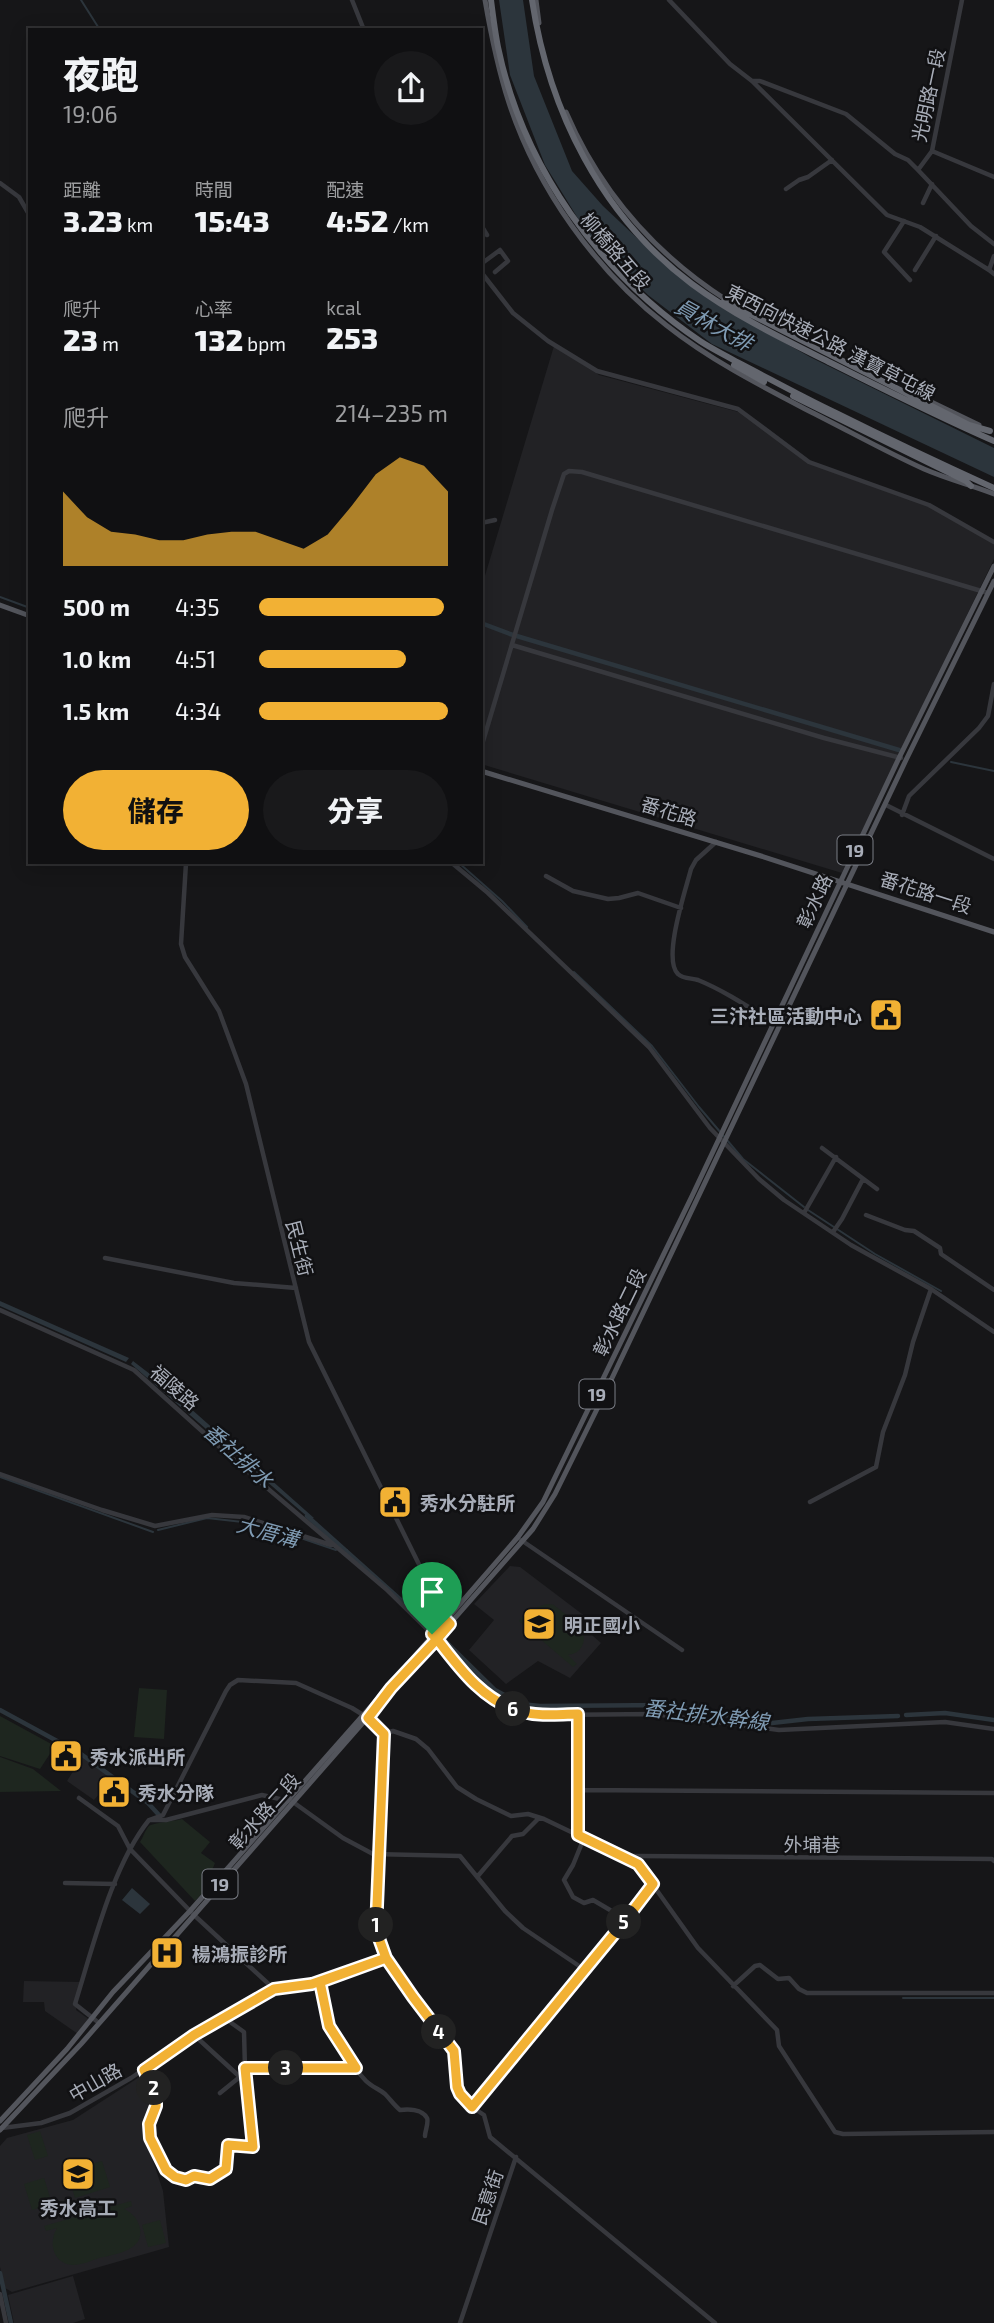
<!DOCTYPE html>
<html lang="zh-TW">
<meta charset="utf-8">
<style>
:root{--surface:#101012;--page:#19191b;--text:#f1f3f6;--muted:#9c9d9f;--line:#303032;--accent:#f2b134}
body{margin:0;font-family:"Exo 2","Noto Sans TC",sans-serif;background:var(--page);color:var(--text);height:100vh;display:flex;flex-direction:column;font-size:26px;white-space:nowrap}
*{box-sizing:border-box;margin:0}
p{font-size:23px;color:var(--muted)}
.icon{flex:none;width:38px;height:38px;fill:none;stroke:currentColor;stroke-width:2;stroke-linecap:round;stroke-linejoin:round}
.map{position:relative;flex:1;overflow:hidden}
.details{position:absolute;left:28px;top:28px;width:455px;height:836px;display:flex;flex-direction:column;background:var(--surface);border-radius:0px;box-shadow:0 4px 18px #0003,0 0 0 2px var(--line)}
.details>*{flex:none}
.pin{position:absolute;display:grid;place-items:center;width:60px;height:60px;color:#fff;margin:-72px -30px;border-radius:50% 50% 50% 0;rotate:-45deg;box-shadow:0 0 7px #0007}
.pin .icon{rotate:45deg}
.km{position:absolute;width:35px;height:35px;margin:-18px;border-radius:50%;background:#222;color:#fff;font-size:19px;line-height:35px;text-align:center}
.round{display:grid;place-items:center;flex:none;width:74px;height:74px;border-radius:37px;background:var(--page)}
.overview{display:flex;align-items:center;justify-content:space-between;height:119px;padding:0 35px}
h1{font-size:38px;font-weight:800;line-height:52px}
.figures{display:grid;grid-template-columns:repeat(3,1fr);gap:10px;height:119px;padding:7px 35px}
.figures div{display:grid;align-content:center}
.figures b{font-size:30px;font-weight:800}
.figures small{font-size:19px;font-weight:400}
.figures p{font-size:19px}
.chart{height:196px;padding:14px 35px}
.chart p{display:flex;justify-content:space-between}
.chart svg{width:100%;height:126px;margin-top:7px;fill:var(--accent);opacity:.7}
.action{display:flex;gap:14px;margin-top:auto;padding:14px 35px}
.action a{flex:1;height:80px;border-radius:42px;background:var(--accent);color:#111;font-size:28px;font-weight:800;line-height:80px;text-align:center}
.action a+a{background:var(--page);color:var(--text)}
ul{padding:0 35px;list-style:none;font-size:23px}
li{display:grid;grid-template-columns:112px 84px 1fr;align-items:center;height:52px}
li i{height:18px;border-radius:9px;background:var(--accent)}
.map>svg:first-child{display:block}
.built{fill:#222225}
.green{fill:#1e261f}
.water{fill:#2c353c}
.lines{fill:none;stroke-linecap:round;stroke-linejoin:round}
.stream{stroke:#2c353c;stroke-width:2}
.canal{stroke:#2c353c;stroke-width:4.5}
.minor{stroke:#37383d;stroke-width:4.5}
.major{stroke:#53555c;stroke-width:5}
.highway{stroke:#63666e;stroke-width:6}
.route-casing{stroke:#fff;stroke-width:14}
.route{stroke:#f2b134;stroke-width:9}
.labels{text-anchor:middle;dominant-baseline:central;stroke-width:5;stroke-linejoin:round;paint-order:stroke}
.shield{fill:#111113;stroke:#7b7e86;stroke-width:2}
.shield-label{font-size:18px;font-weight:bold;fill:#a8adb8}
.street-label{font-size:19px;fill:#a8adb8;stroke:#111113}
.poi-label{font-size:19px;font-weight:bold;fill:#a8adb8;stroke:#111113;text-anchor:start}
.water-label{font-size:21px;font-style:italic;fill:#7f9bb3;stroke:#111113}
</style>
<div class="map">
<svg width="994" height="2323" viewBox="0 0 994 2323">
<rect width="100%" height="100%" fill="#161618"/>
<!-- built -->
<path class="built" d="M554,346l45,29 147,39 60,47 123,44 65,39v15l-152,314 -361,-109v-175z
M510,1566l10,1 70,53 -6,8 17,15 -31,35 -32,-17 -32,23 -37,-34 25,-30 -20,-16z
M82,1757l30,22 -18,21 -27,-19z
M24,1981l58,1 -6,28 14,10 -12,14 -33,-23 -1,-9h-21z
M141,2076l11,17 -6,47 17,51 6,56 -157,45 -7,-4 -5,-21v-121l7,-8 66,-18z
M73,2276l12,43 -12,4h-59l-6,-28z"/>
<!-- green -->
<path class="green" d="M550,1604l4,1c11,10 37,24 28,41 -3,6 -8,8 -14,9l9,9 -4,3 -54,-46 3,-5 8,6c0,-13 7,-17 20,-18z
M139,1688l28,2 -3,49 -30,-2z
M0,1716l55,30 -15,23 -40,-13z
M0,1757l33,12 28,22 -61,1z
M182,1819l28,23 -9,11 14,10 -3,7 6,6 -23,25 -55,-59c3,-4 5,-12 9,-16 3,-3 26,-5 33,-7z
M40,2131l8,25 -13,4 -8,-25z
M102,2161l8,26 -35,11 -8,-27z
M44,2178l8,26 -20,6 -8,-26z
M131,2201l1,5 -8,3c7,3 12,8 15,16 8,25 -22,29 -40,33 -8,3 -18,7 -26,7 -20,-1 -25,-22 -16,-37l-11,3 -2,-5z
M160,2220l6,23 -18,4 -6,-22z"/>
<!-- water -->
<path class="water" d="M499,0h24l11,76 38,95 31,35 68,64 50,37 89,50 184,91v29l-282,-133 -64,-49 -58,-57 -45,-73 -35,-90z
M0,1301l129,57 -3,4 -126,-56z
M133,1361l30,23 151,134 -4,1 -179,-155z
M132,1888l18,16 -10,10 -18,-14z"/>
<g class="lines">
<!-- stream -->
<path class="stream" d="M81,0l19,30
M0,597l30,11
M951,762l43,9
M459,863l43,38 25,26
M574,972l78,74 47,61 44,52 61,48
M808,1210l67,44 66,37
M0,1477l153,55
M158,1530l49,-12 53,6
M289,1534l47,16
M346,1550h1
M903,1998h91"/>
<!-- canal -->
<path class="canal" d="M481,623l29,11 389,116
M307,1516l124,111 64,63 26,14 19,2 128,-1 104,18 36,-4 90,-3
M0,1710l81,44 67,49 11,12
M906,1715l39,-2 49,7
M0,2273l11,50"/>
<!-- minor -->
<path class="minor" d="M352,0l12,30
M669,0l61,64 22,17 135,134 33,12 69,43
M962,0l-30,151 -14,19 53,56 23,18
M752,81h8l86,33 49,40 13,6 10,10
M932,151l62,26
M0,183l19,14 11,19
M786,189l13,-9 9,-3 24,-17
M923,203l9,-19
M904,221l-20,31 26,28
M481,225l6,10
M994,256l-5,14 5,4
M481,264l19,-14 8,11 -13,11
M915,270l21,-34
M481,272l32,41 35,28 49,30 141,38 71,53 120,43 65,37
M481,523l14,-3
M512,645l312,93 77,20
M481,748l71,-238 12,-36 5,-3 13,1 406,121
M886,805l108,54
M902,815l7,-19 70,-68 9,-12 6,-32
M716,842l-20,18 -5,9c-5,20 -29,90 -13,105 5,5 14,4 20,6 27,11 52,28 76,43
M186,863l-5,81 4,13 34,54 27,73 63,258 138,279
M452,863l36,30 161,154 61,81 49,51 25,21 67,45 80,44 63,43
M546,876l27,15 35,8 11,-1 19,-5 43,15
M822,1148l55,41
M804,1213l32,-56
M866,1215l39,15 9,1 26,17 1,6 53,36
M833,1232l9,-13 21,-40
M105,1258l129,25 62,5
M0,1310l134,60 99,89 153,130 51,50 23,31 27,25 19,11 18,6 26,3 104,-1 125,16 166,-8 49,7
M0,1474l102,36 53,16 57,-11 32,2 87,28
M810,1502l66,-35 7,-35 22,-57 8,-33 18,-53
M521,1540l161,110
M578,1714v121
M384,1734l9,-3 23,8 12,10 29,38 19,12 35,17 17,-2 16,5 94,45 60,84 79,82 2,16 56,86 8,2 151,-2
M577,1790l417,3
M79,1798l39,28 12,23 64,66 80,74
M149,1820l14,-5 63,-124 4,-6 8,-5 58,3 56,25 16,10 16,16 -8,196 10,28 27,39 41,54 3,36 3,7 12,13 12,8 6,22 6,5 219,181
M584,1838l-11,27 -9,15 9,17 11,6 9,-3 17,10 14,12
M632,1860v-4h6l354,3 2,2
M477,1877l35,-41 11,-2 16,-16
M65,1883l50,1
M320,1982c5,37 19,71 46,99 6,6 13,8 19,13 5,5 9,11 15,16 8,-1 22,-1 27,8 2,4 -2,13 -2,18
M733,1986l22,-20 5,-1 18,14 11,-1 10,11 8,4h187
M99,2023l-24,-19c18,-57 37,-138 74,-184h17l96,-25 31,7 50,36 30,16 87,2 45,55 18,17 62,42
M194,2035l46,42
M245,2068h111
M144,2070l12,27v9l-7,18 1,14 16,32 9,7 11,3 8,-4 16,3 16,-10 2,-24 25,2 -8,-79 -1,-36 -21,-15
M220,2093l21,-17
M472,2107l152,-185 29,-38
M2,2128l39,-5 29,-10 61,-35 63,-43 80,-46 37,-5 75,-26
M0,2294l6,29
M460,2323l56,-166"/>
<!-- major -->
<path class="major" d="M485,0c6,35 13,69 24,103 28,85 86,167 157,222 44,35 95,61 145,87 38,19 75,40 113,57 23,10 47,16 70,25
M536,0l3,23
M566,112c34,79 90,143 162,189
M921,397l58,28
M0,605l30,11
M481,771l280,85 233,76
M0,2121l67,-72 46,-57 77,-81 198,-224 130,-150 25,-35 149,-306 207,-438 95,-192
M0,2130l81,-86 452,-515 22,-35 48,-97 303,-637 88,-179"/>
<!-- highway -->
<path class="highway" d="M491,0c2,16 4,32 7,47 25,120 101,226 202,294 12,8 25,14 37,21 33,17 65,35 99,51 52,26 105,51 158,75
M532,0c17,111 69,216 160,284 43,32 91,55 139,79 54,27 108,54 163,78
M724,301l245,124 21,6
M734,365l30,17
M793,396l173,85 5,5"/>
</g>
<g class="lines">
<defs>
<path id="route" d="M432,1634l5,5 -46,49 -23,30 16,16 -8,196 10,28 -74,26 -38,5 -80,46 -50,35 12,27v9l-7,18 1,14 16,32 9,7 11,3 8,-4 16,3 16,-10 2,-24 25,2 -8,-79h111l-27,-42 -9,-44 66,-24 27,39 41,54 3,36 3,7 12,13 152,-185 29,-38 -15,-20 -60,-29v-121c-18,0 -37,3 -55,-2 -38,-9 -63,-43 -86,-73l13,-15 -5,-5 -13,15"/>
</defs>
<!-- route casing -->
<use href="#route" class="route-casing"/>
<!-- route -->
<use href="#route" class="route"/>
</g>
<!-- icons -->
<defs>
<symbol id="civic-square" viewBox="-11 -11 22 22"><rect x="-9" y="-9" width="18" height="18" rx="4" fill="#f2b134" stroke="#111113"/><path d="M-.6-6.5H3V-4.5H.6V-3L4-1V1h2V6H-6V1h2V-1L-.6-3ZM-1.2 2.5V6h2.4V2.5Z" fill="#111"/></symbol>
<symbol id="school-square" viewBox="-11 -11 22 22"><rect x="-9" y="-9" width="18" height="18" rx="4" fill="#f2b134" stroke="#111113"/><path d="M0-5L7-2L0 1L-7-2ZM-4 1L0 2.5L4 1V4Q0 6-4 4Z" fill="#111"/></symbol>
<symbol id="hospital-square" viewBox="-11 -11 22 22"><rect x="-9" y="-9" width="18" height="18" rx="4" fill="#f2b134" stroke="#111113"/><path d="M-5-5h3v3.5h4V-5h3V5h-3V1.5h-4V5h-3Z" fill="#111"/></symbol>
</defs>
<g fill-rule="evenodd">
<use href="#civic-square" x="867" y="996" width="38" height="38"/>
<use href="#civic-square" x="376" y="1483" width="38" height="38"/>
<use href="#school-square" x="520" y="1605" width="38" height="38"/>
<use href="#civic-square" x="47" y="1737" width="38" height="38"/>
<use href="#civic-square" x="95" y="1773" width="38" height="38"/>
<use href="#hospital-square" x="148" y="1934" width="38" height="38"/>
<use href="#school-square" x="59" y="2155" width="38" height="38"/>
</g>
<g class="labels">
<!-- shield labels -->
<g class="shield">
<rect x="837.5" y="835.5" width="35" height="29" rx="5"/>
<rect x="579.5" y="1379.5" width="35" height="29" rx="5"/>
<rect x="202.5" y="1869.5" width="35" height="29" rx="5"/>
</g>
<g class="shield-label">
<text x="855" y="850">19</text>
<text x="597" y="1394">19</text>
<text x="220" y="1884">19</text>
</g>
<!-- street labels -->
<g class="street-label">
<text transform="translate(928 95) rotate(-78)">光明路一段</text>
<text transform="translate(616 251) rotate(49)">柳橋路五段</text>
<text transform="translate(831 342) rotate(27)">東西向快速公路 漢寶草屯線</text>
<text transform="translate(669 811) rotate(17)">番花路</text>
<text transform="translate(926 892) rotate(18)">番花路一段</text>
<text transform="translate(814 901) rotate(-65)">彰水路</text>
<text transform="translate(300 1248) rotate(76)">民生街</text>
<text transform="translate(619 1312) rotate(-64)">彰水路二段</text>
<text transform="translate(175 1387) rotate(41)">福陵路</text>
<text transform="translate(264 1811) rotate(-48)">彰水路二段</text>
<text x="812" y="1844">外埔巷</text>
<text transform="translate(95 2082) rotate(-30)">中山路</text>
<text transform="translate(487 2197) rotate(-71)">民意街</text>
</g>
<!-- poi labels -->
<g class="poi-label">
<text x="862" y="1015" text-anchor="end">三汴社區活動中心</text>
<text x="420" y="1502">秀水分駐所</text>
<text x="564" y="1624">明正國小</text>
<text x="90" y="1756">秀水派出所</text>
<text x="138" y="1792">秀水分隊</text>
<text x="192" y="1953">楊鴻振診所</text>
<text x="78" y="2207" text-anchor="middle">秀水高工</text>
</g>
<!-- water labels -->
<g class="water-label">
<text transform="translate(714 324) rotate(29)">員林大排</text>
<text transform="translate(239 1455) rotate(42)">番社排水</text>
<text transform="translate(268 1531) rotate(15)">大厝溝</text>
<text transform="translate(706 1714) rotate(7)">番社排水幹線</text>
</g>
</g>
</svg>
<div class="pin" style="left:432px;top:1634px;background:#1e9e55"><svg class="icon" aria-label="arrive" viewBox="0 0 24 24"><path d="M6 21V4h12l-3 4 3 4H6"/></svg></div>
<b class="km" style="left:376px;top:1925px">1</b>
<b class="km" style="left:154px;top:2088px">2</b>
<b class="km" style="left:286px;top:2068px">3</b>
<b class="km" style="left:439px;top:2032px">4</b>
<b class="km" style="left:624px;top:1922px">5</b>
<b class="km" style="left:513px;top:1709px">6</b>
<section class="details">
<div class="overview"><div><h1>夜跑</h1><p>19:06</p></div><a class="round"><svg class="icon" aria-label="share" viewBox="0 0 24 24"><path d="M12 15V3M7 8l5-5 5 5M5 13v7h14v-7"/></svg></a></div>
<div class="figures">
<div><p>距離</p><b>3.23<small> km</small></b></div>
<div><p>時間</p><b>15:43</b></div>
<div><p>配速</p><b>4:52<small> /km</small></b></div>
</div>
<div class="figures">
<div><p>爬升</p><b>23<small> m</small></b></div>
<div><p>心率</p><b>132<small> bpm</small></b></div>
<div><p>kcal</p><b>253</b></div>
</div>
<div class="chart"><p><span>爬升</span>214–235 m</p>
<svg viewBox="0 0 160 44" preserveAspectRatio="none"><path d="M0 44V18L10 27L20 32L30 33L40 35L50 35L60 33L70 32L80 32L90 35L100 38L110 33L120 23L130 12L140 6L150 9L160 18V44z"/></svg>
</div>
<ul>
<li><b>500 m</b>4:35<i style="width:98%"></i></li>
<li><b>1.0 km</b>4:51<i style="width:78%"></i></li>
<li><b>1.5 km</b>4:34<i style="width:100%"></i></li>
</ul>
<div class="action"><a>儲存</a><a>分享</a></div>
</section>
</div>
